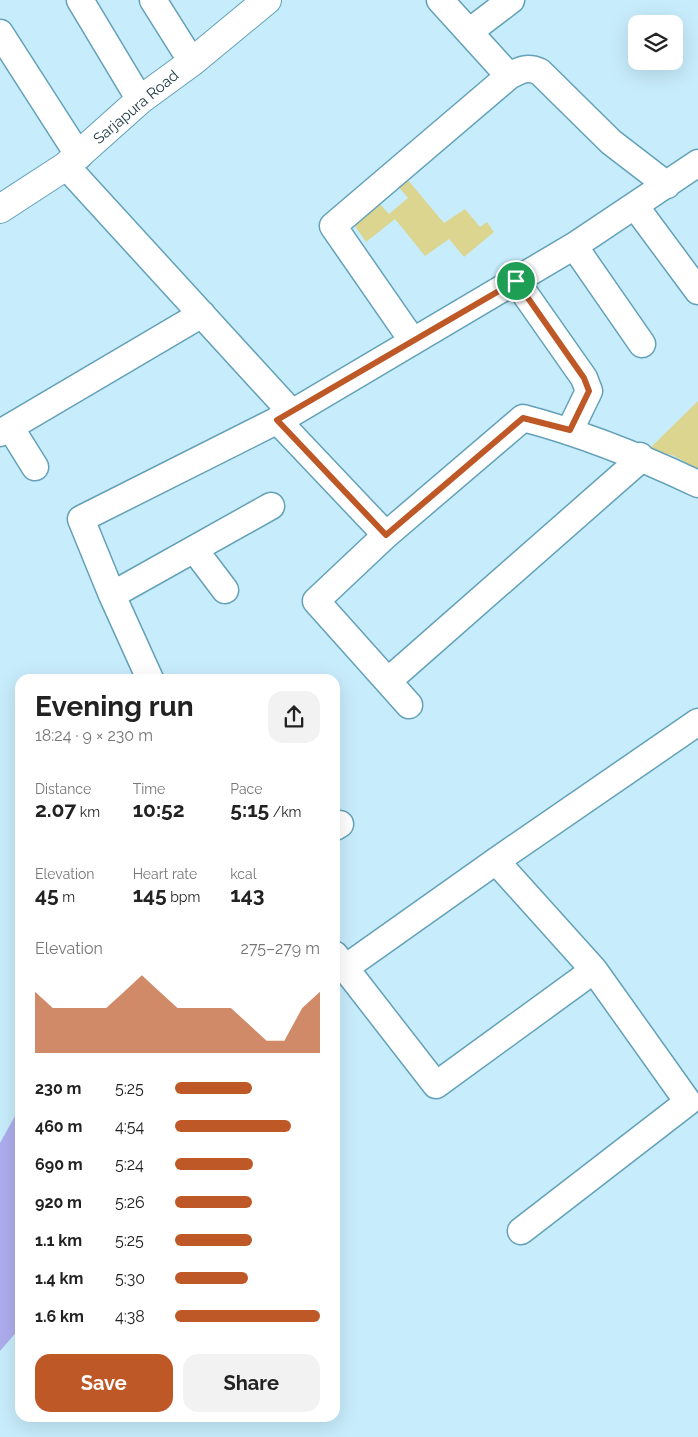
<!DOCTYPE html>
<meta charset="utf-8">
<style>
:root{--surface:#fff;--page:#f2f2f2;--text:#222;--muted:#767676;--accent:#be5927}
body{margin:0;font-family:Raleway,sans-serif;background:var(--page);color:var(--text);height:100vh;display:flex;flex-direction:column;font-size:19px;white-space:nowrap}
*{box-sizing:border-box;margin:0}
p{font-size:16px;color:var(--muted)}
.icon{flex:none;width:28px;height:28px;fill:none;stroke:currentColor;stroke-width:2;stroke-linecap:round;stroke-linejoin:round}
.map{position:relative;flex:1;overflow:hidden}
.drawer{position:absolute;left:15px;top:674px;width:325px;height:748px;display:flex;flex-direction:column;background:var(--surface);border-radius:15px;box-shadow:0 5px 20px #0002}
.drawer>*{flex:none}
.tools{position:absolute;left:628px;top:15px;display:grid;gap:10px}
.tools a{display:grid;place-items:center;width:55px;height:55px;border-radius:10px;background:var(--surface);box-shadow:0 5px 20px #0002;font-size:25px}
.pin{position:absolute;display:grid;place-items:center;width:42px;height:42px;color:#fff;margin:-21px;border:2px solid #fff;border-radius:50%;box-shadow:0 1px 5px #0007}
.round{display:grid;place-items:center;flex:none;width:52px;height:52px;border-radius:15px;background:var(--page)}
.summary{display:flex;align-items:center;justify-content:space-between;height:85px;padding:0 20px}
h1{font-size:28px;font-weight:700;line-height:38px}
.metrics{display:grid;grid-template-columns:repeat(3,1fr);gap:8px;height:85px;padding:5px 20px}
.metrics div{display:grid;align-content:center}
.metrics b{font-size:21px;font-weight:700}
.metrics small{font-size:14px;font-weight:400}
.metrics p{font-size:14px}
.chart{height:140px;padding:10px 20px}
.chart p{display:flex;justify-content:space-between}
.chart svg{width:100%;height:90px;margin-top:5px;fill:var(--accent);opacity:.7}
.button{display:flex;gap:10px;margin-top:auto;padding:10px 20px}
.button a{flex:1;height:58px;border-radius:15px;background:var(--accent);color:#fff;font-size:20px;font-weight:700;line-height:58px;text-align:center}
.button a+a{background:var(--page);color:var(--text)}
ul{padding:0 20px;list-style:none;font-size:16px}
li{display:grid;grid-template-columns:80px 60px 1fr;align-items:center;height:38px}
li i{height:12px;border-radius:6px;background:var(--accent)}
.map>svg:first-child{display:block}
.green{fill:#dbd590}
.water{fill:#adadee}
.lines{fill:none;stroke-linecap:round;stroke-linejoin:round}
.street-casing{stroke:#63a1b8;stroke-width:29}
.secondary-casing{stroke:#63a1b8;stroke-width:30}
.street{stroke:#fff;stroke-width:26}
.secondary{stroke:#fff;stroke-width:28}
.route-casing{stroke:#fff;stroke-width:10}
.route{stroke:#be5927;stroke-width:6}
.labels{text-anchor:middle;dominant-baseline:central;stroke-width:4.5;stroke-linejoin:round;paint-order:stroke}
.street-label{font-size:15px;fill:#1d3740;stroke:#fff}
</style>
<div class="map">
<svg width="698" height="1437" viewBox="0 0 698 1437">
<rect width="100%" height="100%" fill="#c7ecfb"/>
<!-- green -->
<path class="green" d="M407,179l37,44 21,-14 15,18 7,-5 7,10 -30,25 -15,-18 -24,17 -30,-37 -29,23 -13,-19 24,-22 12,13 19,-16 -10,-12z
M698,401v68l-26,-14 -25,-4z"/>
<!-- water -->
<path class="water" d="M20,1107v221l-20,23v-208z"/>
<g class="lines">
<defs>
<path id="street" d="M80,0l60,100
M153,0l39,62
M440,0l69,76
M469,32l42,-32
M0,33l79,123
M66,166l226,247
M635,206l63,85
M574,246l68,98
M516,281l68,97 5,13 -19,39
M412,340l-79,-114 176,-150c11,-6 19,-10 31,-4l71,70 56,43
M277,420l109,115
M10,427l25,40
M0,433l202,-119
M194,549l31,41
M112,595l159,-89
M150,679l-38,-84 -31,-76 211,-106 282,-167 124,-83
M388,681l247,-217 5,-8
M409,705l-93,-104 70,-66 137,-117c61,16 118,39 175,66
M335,827l5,-3
M496,861l98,109 94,132 -167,129
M335,955l101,130 158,-115
M345,968l151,-107 202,-139"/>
<path id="secondary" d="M0,209l66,-43 74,-66 52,-38 75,-62"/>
</defs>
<!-- street casing -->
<use href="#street" class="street-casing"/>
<!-- secondary casing -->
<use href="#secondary" class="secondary-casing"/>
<!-- street -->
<use href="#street" class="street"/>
<!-- secondary -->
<use href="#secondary" class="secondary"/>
</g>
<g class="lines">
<defs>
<path id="route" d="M516,281l68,97 5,13 -19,39 -47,-12 -137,117 -109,-115z"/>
</defs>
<!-- route casing -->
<use href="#route" class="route-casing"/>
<!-- route -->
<use href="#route" class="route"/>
</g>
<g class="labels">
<!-- street labels -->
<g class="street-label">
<text transform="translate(136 107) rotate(-40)">Sarjapura Road</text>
</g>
</g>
</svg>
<div class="tools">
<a><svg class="icon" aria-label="layers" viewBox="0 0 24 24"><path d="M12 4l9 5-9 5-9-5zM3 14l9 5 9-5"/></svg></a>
</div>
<div class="pin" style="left:516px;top:281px;background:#1e9e55"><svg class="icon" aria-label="arrive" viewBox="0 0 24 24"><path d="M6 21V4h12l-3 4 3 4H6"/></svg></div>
<section class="drawer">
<div class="summary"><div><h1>Evening run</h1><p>18:24 · 9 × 230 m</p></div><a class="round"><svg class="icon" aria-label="share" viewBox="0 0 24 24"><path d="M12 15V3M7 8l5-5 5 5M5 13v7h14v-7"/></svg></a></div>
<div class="metrics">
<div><p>Distance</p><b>2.07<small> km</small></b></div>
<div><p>Time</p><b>10:52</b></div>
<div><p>Pace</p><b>5:15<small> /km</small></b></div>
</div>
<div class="metrics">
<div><p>Elevation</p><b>45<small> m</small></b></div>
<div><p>Heart rate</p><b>145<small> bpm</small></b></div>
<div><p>kcal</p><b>143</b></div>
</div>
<div class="chart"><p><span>Elevation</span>275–279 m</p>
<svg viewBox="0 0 160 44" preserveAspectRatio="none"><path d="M0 44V14L10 22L20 22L30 22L40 22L50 14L60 6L70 14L80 22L90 22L100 22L110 22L120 30L130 38L140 38L150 22L160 14V44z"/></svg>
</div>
<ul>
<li><b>230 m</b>5:25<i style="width:53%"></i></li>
<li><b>460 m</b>4:54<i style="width:80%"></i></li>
<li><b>690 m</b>5:24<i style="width:54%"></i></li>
<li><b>920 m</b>5:26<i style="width:53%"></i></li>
<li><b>1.1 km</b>5:25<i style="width:53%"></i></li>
<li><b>1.4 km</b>5:30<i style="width:50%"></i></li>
<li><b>1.6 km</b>4:38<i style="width:100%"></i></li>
</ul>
<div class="button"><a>Save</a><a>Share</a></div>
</section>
</div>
